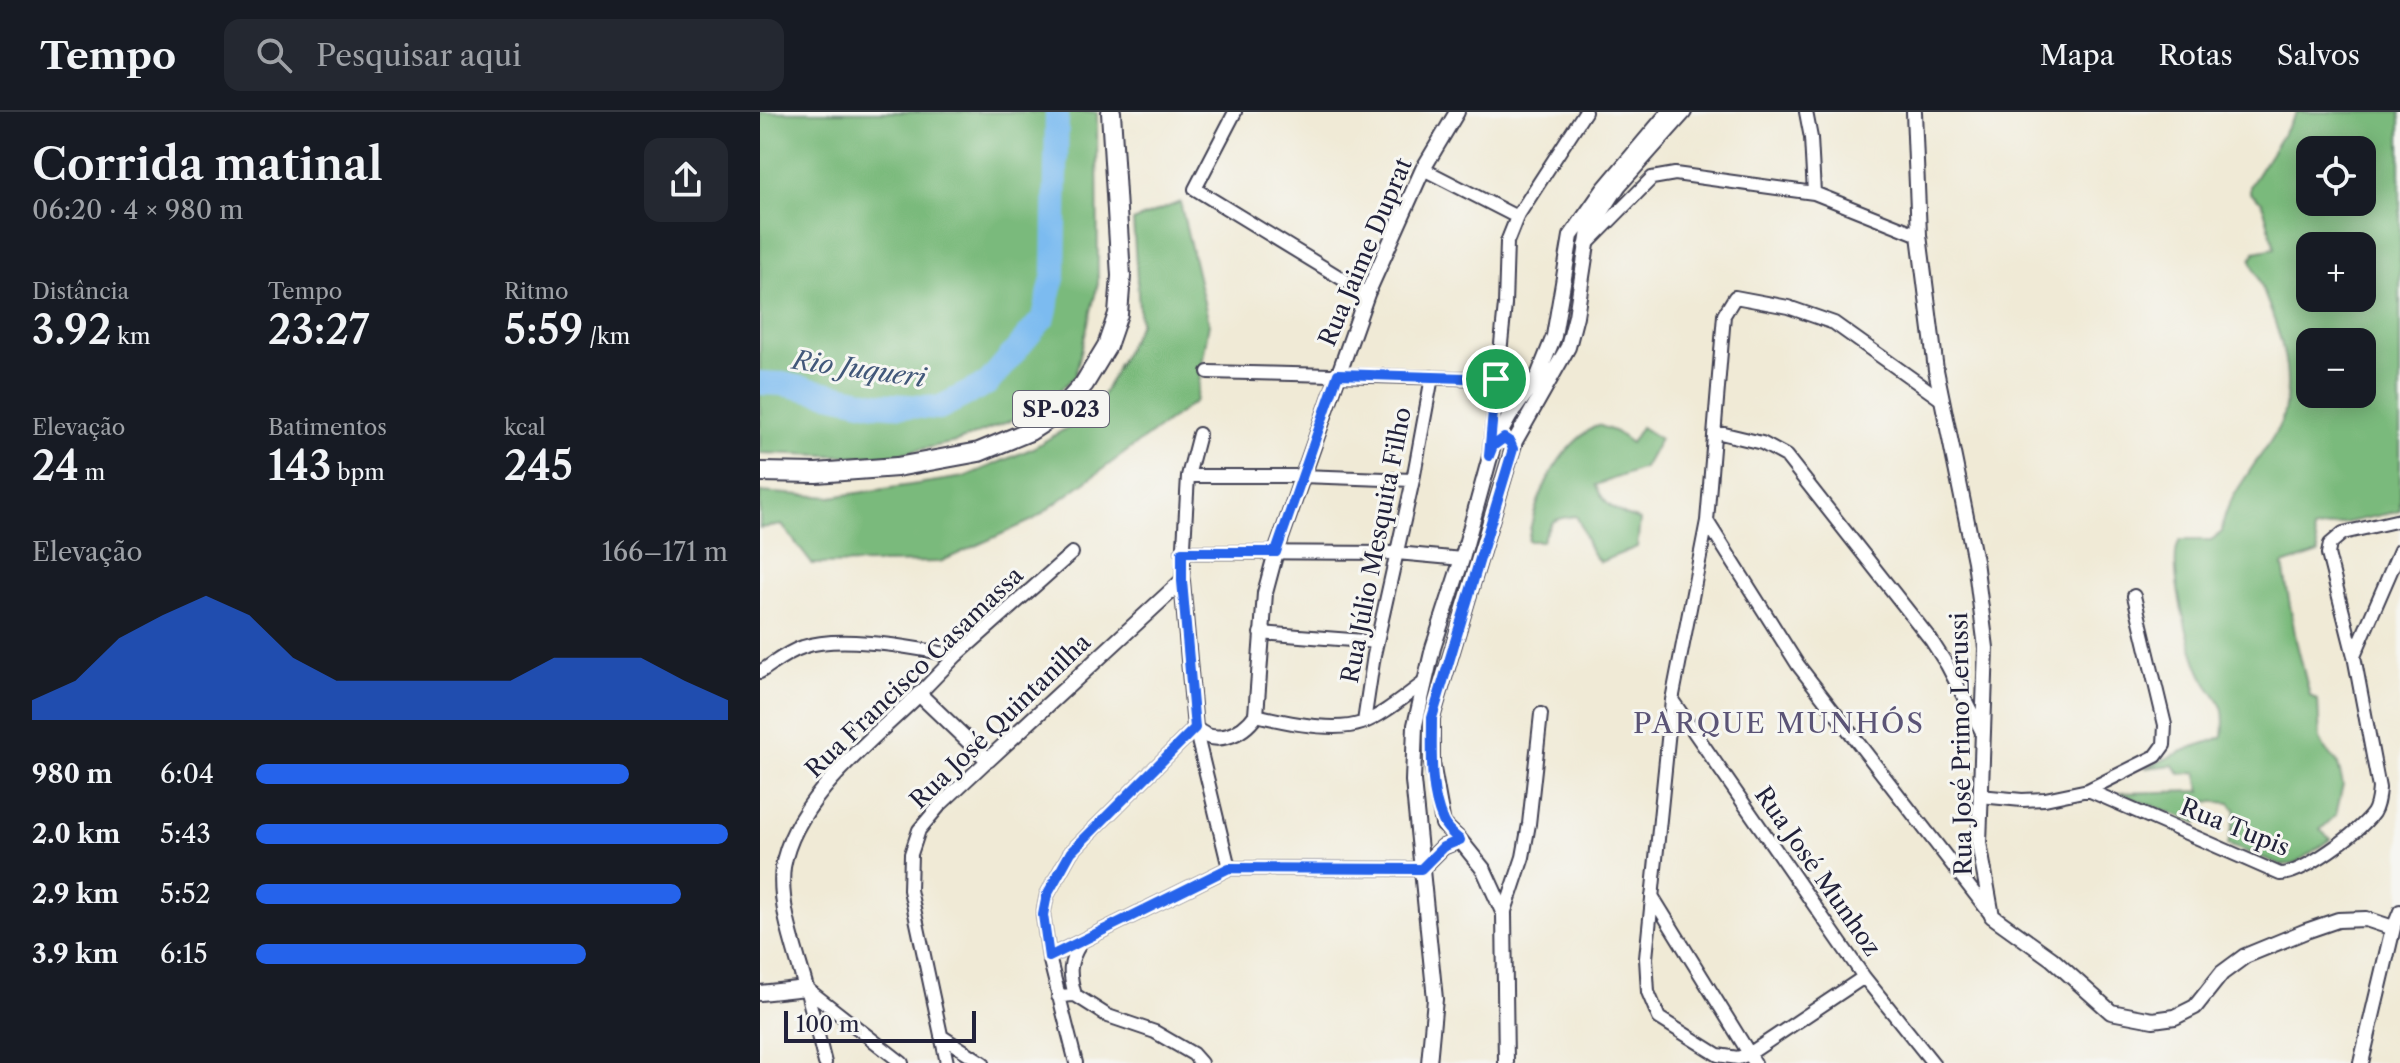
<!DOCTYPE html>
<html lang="pt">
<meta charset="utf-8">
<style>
:root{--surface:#171b24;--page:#242831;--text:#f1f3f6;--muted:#9ea1a6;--line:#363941;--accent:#2563eb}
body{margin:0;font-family:"Libre Caslon Text",serif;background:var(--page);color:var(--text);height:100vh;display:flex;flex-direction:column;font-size:30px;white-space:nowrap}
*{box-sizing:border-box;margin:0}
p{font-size:26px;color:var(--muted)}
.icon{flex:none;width:44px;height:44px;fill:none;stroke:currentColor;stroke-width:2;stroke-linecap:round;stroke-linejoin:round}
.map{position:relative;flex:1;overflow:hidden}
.details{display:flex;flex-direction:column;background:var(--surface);width:760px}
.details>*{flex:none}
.tools{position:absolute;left:1536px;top:24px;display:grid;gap:16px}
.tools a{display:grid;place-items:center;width:80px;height:80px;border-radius:16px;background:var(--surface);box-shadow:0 4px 20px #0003;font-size:40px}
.scale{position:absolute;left:24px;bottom:20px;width:192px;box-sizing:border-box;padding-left:8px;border:4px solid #22223b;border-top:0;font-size:22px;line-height:28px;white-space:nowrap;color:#22223b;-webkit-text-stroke:6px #f6f6f2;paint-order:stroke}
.pin{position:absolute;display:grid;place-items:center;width:68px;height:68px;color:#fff;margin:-34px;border:4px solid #fff;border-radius:50%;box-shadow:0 2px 8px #0007}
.round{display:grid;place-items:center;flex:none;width:84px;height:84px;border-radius:16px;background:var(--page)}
.summary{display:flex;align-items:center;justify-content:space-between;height:136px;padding:0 32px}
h1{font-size:44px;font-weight:600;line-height:60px}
.stats{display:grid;grid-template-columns:repeat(3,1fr);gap:12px;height:136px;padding:8px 32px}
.stats div{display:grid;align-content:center}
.stats b{font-size:40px;font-weight:600}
.stats small{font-size:22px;font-weight:400}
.stats p{font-size:22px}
.chart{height:224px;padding:16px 32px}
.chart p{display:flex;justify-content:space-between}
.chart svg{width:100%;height:144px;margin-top:8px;fill:var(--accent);opacity:.7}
ul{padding:0 32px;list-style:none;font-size:26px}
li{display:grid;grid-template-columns:128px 96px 1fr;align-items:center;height:60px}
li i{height:20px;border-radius:10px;background:var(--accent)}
header{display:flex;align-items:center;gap:48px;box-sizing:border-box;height:112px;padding:0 40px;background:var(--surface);border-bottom:2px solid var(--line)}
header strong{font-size:38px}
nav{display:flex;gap:44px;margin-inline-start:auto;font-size:28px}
.search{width:560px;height:72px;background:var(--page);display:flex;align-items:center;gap:20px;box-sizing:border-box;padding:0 28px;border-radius:16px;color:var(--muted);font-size:30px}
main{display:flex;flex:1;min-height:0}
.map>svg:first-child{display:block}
.forest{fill:#7aba7b;stroke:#4e6e5b;stroke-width:2;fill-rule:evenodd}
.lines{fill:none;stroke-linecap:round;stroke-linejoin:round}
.river{stroke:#7cbbf0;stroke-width:24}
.minor-casing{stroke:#414052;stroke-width:16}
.tertiary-casing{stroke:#414052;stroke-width:18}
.primary-casing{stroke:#414052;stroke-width:22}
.minor{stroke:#fff;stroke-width:12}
.tertiary{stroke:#fff;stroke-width:14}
.primary{stroke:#fff;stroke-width:18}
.route-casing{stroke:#fff;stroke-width:16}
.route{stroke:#2563eb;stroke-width:10}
.labels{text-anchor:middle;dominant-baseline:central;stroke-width:6;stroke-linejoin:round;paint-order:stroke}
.shield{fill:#f6f6f2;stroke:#626272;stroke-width:2}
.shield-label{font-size:22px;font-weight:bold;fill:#22223b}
.street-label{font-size:24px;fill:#22223b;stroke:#f6f6f2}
.water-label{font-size:26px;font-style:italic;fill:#42587a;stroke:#f6f6f2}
.quarter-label{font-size:28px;letter-spacing:2px;fill:#5b5476;stroke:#f6f6f2}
</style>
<header>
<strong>Tempo</strong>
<div class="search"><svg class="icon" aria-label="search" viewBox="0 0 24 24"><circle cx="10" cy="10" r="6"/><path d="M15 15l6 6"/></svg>Pesquisar aqui</div>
<nav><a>Mapa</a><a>Rotas</a><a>Salvos</a></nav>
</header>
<main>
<section class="details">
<div class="summary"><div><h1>Corrida matinal</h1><p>06:20 · 4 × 980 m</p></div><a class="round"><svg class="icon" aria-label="share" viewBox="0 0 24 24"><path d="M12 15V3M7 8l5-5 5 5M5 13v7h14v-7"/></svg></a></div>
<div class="stats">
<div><p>Distância</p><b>3.92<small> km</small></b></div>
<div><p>Tempo</p><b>23:27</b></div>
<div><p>Ritmo</p><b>5:59<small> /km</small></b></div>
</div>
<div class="stats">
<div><p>Elevação</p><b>24<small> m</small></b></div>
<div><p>Batimentos</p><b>143<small> bpm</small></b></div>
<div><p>kcal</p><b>245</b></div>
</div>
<div class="chart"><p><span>Elevação</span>166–171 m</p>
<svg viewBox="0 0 160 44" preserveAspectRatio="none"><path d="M0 44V38L10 32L20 19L30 12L40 6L50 12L60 25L70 32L80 32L90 32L100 32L110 32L120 25L130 25L140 25L150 32L160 38V44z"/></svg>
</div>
<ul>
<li><b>980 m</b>6:04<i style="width:79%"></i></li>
<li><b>2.0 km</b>5:43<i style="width:100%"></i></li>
<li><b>2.9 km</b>5:52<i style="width:90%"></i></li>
<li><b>3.9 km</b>6:15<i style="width:70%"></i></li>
</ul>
</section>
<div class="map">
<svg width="1640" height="951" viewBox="0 0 1640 951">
<rect width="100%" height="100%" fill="#f6f6f2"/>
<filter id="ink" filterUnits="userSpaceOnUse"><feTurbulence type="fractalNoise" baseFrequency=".0125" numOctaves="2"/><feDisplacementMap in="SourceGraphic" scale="16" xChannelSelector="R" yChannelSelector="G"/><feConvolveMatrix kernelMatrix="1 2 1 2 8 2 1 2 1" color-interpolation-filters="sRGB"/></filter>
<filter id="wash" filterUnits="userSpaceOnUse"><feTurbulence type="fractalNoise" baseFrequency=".006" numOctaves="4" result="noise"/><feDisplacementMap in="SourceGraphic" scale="32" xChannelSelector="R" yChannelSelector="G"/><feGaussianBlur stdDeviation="1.8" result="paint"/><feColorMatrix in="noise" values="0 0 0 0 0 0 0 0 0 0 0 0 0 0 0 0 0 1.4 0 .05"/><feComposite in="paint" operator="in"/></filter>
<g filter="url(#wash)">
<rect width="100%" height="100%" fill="#f0ead6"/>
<!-- forest -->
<path class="forest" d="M0,0h337l1,171 -23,93 -36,34 -83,32 -73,15 -123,-4z
M1537,0h103v399l-87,19 6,23 -36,12 13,75 14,56 8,4 2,39 6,12 11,10 6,23 -7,31 -16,15 11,9 -37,25 -12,1 -54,-20 8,-34 -6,-8 -27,-2 -5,22 -79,-30 82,-2 -5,-19 -15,2 -8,-9 -28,3 45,-20 33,-11c4,-40 -6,-32 -21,-62 -12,-25 -36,-112 -22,-135h31l11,-8c1,-26 18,-45 31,-66 10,-14 23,-30 29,-47 17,-54 -12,-109 -31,-159l4,-8 20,-4 -13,-46 -12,-9v-7zM1550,38h52v52h-52zM1550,134h52v52h-52zM1550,230h52v52h-52z
M420,90l29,121 -13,78 -163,119 -93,42 -128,2 -30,-39 -22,3v-36l71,5 133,-20 67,-28 63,-37 46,-89 -7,-102z
M838,313l18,7 15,11 10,-16 19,12 -16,29 -48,17c8,21 23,29 44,35l-3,27 -37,15c-16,-14 -13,-29 -24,-46 -22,2 -26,4 -34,25h-14c7,-44 29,-94 70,-116z"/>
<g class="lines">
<!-- river -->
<path class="river" d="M0,271l23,1 93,20 63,4 49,-25 56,-66 10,-43 3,-162"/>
</g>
</g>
<g filter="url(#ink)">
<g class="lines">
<defs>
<path id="minor" d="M475,0l-40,77 172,105
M1046,0l5,26 3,55
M663,57l94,48
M825,134l67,-68 23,-4 139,19 105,42
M448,260l288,7
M956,320l46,11 24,13 145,184 16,25 36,69
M730,338l15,-145 2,-63 10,-25 68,-105
M428,364h113l112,4
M947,409l91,144 194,251
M422,440l215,1 65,6
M422,469l6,-105 11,-42
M500,521l117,9
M1594,544l46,-106
M0,560c14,-9 27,-20 43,-25 37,-13 114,1 153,9
M159,582l37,-38 116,-103
M912,588l192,277 69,86
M496,603c28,7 78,18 106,8 22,-8 44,-28 63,-41
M604,610l10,-67 39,-175 19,-103
M435,616l34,140
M1328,678l192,84c23,0 79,-42 93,-61 5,-8 5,-16 6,-25l-25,-132 -26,-102 2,-10 13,-11 57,-13
M1220,684l42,4 23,-1 43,-9 68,-34 8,-11 1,-20 -31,-129
M892,784l103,167
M744,802l19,-57 6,-33 12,-110
M1633,816l7,-17
M289,845l180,-89 192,1
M1104,865l-115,77 -11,4 -20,-3 -59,-37 -11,-26 -2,-34 26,-258 35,-179 17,-206 11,-18 53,10 46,16 108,77
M46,876l96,75
M46,876l19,75
M315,883c-6,-21 -7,-32 5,-51
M298,884l17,-1 33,21 47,16 38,22 8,9
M181,924l42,27
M187,951l-37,-173 1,-36 8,-24 21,-25 48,-45
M316,951l-27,-106 -6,-42 4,-20 24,-43 124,-124"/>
<path id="tertiary" d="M1154,0l5,123 17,135 39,191 11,87 -7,195 13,73 60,43 59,53 42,8 22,-3 20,-10 27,-34 23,-17 61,-25 32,-11 28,-1 27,9 -32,135
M422,469l13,147c19,19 47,7 61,-13l9,-122 11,-41 91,-258 56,-125 34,-57
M661,757l22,-22 17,-7
M0,881l46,-5c-10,-37 -28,-82 -23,-121 11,-68 89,-127 136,-173l69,66 194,-179
M669,951l6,-64 -22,-218 2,-56 18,-77 29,-89 31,-113 16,-29 29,-41 16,-40 17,-100 33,-47 65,-77
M746,951l-2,-149 -20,-44 -24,-30 -17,-16 -11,-61v-45l83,-277 53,-94 8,-31 13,-85 30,-46 65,-73"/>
<path id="primary" d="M0,360l56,1 81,-6 82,-15 51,-21 28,-18 26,-29 23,-38 11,-32 3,-38 -10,-164"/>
</defs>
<!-- minor casing -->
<use href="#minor" class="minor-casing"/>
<!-- tertiary casing -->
<use href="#tertiary" class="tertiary-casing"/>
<!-- primary casing -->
<use href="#primary" class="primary-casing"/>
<!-- minor -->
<use href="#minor" class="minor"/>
<!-- tertiary -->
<use href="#tertiary" class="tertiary"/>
<!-- primary -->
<use href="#primary" class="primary"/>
</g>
</g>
<g class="lines" filter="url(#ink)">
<defs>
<path id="route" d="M578,262l158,5 -7,77 4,-10 11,-8 6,4 3,7 -81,269c0,33 -3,72 11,103 3,8 11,14 17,19l-17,7 -22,22 -192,-1 -180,89 -6,-42 4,-20 24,-43 124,-124 -13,-147v-29h94z"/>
</defs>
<!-- route casing -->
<use href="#route" class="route-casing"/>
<!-- route -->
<use href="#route" class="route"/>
</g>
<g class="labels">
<!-- shield labels -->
<rect class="shield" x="253" y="279" width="96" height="36" rx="6"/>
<g class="shield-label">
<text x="301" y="297">SP-023</text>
</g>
<!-- street labels -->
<g class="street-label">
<text transform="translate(605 140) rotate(-67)">Rua Jaime Duprat</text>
<text transform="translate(616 433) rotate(-79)">Rua Júlio Mesquita Filho</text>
<text transform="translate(154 560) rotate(-44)">Rua Francisco Casamassa</text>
<text transform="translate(240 609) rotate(-44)">Rua José Quintanilha</text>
<text transform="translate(1201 632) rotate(-91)">Rua José Primo Lerussi</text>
<text transform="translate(1475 715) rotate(22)">Rua Tupis</text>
<text transform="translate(1058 759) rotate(55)">Rua José Munhoz</text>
</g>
<!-- water labels -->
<g class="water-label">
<text transform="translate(99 257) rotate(8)">Rio Juqueri</text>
</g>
<!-- quarter labels -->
<g class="quarter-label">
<text x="1019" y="611">PARQUE MUNHÓS</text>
</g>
</g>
</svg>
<div class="tools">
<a><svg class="icon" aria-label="locate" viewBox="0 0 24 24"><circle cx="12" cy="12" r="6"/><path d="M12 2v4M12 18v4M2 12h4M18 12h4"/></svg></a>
<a>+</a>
<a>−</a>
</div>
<div class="scale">100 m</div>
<div class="pin" style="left:736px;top:267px;background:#1e9e55"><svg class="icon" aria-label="arrive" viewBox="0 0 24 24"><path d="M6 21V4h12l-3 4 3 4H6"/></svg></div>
</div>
</main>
